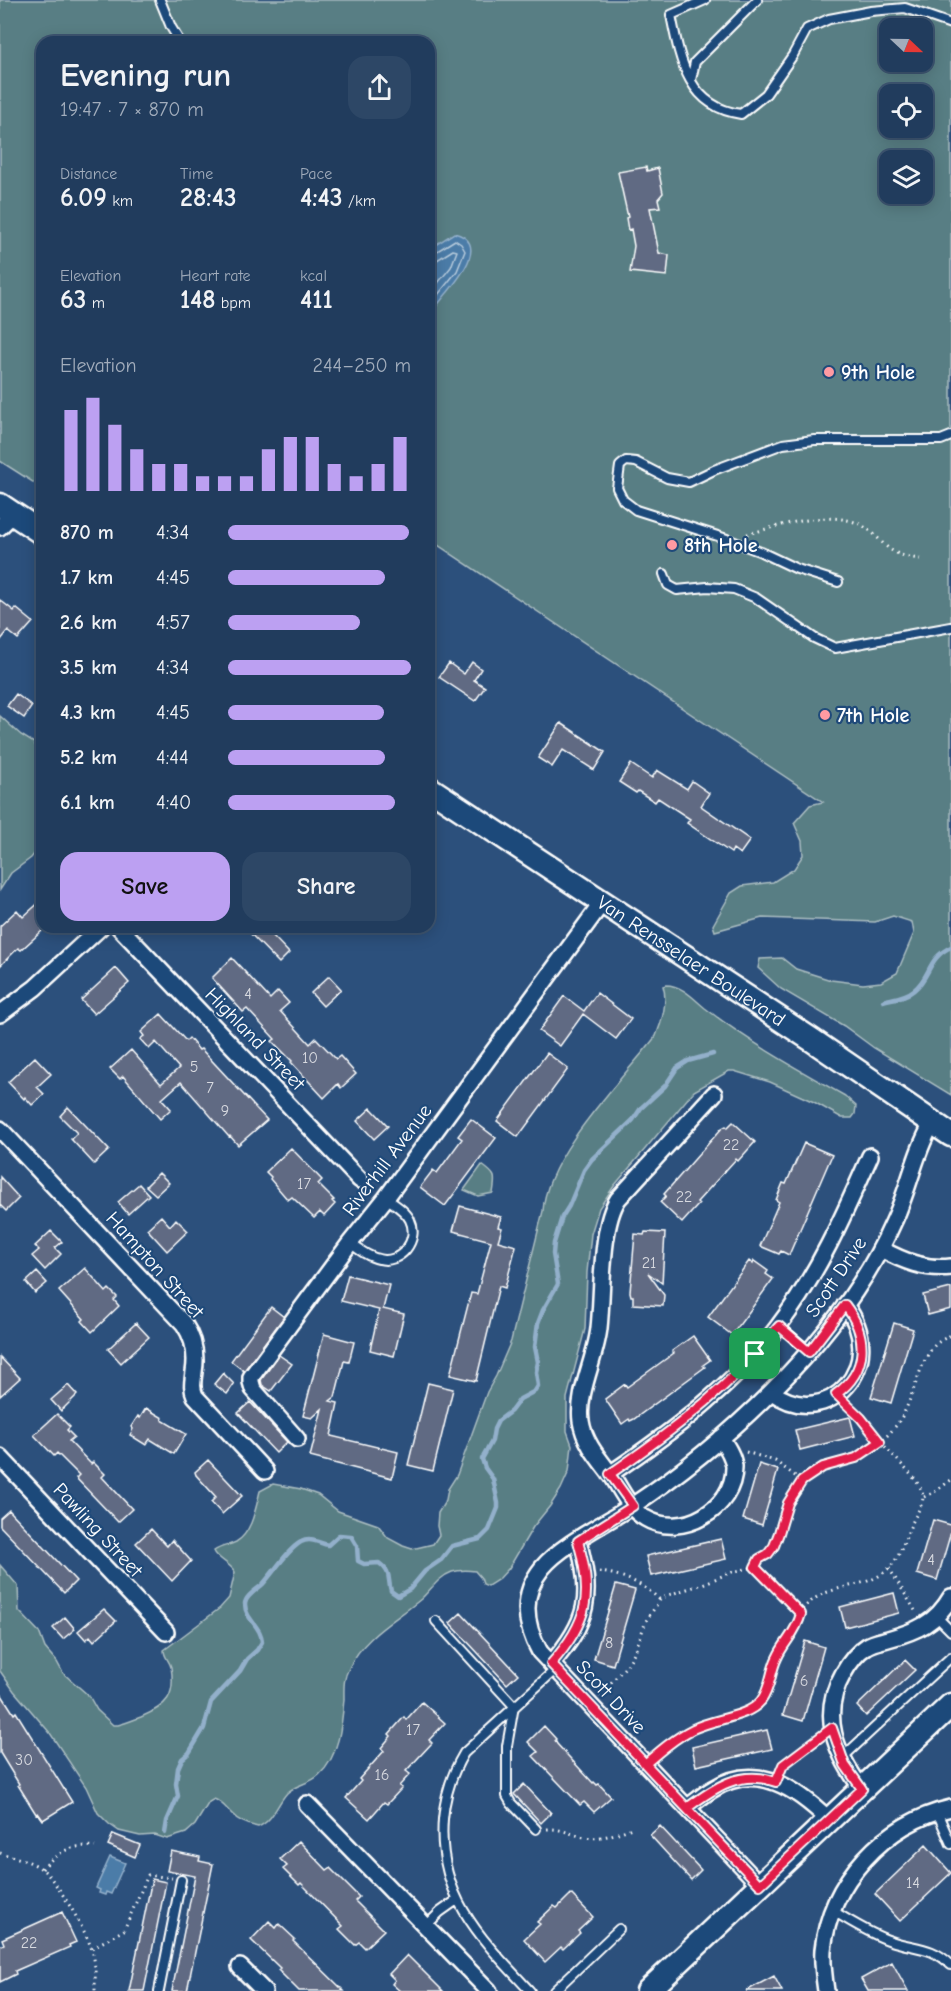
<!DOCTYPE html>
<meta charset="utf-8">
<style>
:root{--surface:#213c5d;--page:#2d4766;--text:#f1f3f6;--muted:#a2adbc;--line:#3e5672;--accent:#bca0f2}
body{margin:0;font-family:"Comic Neue",sans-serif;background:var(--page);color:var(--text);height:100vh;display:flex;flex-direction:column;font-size:22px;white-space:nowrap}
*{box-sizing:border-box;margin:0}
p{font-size:20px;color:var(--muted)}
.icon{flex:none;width:33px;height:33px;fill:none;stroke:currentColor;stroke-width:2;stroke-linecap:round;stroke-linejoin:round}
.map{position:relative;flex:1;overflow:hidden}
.drawer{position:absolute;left:36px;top:36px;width:399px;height:897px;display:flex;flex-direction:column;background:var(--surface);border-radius:18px;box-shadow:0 3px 15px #0003,0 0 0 2px var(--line)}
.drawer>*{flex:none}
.needle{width:39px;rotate:112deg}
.controls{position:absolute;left:879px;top:18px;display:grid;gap:12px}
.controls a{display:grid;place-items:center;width:54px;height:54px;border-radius:12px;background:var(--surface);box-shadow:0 3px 15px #0003,0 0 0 2px var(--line);font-size:30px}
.pin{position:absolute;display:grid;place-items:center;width:51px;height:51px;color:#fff;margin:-26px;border-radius:12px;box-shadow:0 3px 9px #0006}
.round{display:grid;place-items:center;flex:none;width:63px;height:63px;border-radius:18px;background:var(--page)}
.overview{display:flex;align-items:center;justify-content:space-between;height:102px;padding:0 24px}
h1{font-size:33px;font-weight:800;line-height:45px}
.figures{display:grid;grid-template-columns:repeat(3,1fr);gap:9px;height:102px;padding:6px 24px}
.figures div{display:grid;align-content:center}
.figures b{font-size:26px;font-weight:800}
.figures small{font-size:16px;font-weight:400}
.figures p{font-size:16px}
.chart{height:168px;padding:12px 24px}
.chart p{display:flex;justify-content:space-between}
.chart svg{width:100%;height:108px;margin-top:6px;stroke:var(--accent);stroke-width:6}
.button{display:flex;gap:12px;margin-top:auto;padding:12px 24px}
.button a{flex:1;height:69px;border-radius:18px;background:var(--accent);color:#111;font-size:24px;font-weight:800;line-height:69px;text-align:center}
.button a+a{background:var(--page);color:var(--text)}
ul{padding:0 24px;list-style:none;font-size:20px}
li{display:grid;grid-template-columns:96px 72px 1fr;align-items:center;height:45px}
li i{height:15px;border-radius:8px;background:var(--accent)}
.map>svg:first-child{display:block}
.green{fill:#587e84;stroke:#acbec2;stroke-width:1.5;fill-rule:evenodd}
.water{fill:#4b7ca8;stroke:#93b0cb;stroke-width:1.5}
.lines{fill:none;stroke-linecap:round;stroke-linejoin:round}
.shore{stroke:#b7cbdc;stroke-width:1.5}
.stream{stroke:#93b0cb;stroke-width:4.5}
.building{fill:#616a83;stroke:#fff;stroke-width:1.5}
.lane-casing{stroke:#fff;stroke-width:12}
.street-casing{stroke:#fff;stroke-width:20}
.secondary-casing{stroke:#fff;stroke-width:27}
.path{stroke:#fff;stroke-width:3;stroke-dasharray:1.5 4.5;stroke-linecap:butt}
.lane{stroke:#1f4a7a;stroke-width:8}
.street{stroke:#1f4a7a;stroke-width:15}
.secondary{stroke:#1f4a7a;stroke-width:22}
.route-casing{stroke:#fff;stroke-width:12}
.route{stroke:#e11d48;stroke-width:8}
.poi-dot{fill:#ff9aa2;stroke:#1f4a7a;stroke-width:2}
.labels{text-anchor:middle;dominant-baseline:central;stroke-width:4.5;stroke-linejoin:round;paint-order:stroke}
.number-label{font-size:16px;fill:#d8dae0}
.poi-label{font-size:20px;font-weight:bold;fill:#fff;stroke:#1f4a7a;text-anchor:start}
.street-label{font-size:20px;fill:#fff;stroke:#1f4a7a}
</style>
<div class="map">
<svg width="951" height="1991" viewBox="0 0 951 1991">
<rect width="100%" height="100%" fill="#2c507c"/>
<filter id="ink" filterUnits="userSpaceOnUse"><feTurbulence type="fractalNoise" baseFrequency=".0167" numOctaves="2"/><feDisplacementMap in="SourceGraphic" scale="12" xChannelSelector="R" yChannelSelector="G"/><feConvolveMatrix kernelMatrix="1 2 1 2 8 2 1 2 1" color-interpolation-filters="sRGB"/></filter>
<g filter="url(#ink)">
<!-- green -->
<path class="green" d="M0,0h951v1095l-77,-47 -30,-22 -63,-37 -23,-21 2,-9 22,-1 14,11 35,11 32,4 18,-2 16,-9 17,-40 -2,-11 -19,-6 -18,6 -113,-4 -47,13 -2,-6 18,-32 11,-7 31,-4 21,-13 9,-14 -1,-14 -8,-18 16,-18 13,-3 -394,-263v-497h-387v446l-42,-27zM890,28h32v34h-32zM890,94h32v34h-32zM890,160h32v34h-32z
M0,716l21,19 13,8 8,15v86l-11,14 -20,15 -11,17z
M666,985c16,0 28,14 39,23 44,34 92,61 140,88l11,10 -1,8 -3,4h-10l-28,-16 -44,-20 -36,-11h-5l-35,20 -80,95 -15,22 -8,26 -4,38 -2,57 -18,69v33l5,14 -3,26 -8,18 -11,17 -17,21 -24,41 -10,11 -11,7 -5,-2 -2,-6 -6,-7c-8,-1 -16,-1 -23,1 -14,5 -21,18 -31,27 -25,21 -58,38 -72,69 -6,11 -5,19 -5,31 -2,25 -5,58 -25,76 -9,9 -23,9 -32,18 -10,11 -14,28 -29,34 -9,-2 -20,-6 -26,-13 -6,-6 -10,-12 -18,-15l-5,3 -14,23 -9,8 -19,6 -12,-4 -15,1 -21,-5 -10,-7 -11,-11 -12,-26 -36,-54 -36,-42 -14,-20v-106l18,21 1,25 20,21 6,16 12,14 6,11 26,23 8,14 16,15h5c8,-2 15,-5 23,-8 26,-11 35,-21 30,-50 -2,-7 -7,-10 -7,-17l56,-42 9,-10 6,-26c-5,-9 -18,-13 -21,-21 7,-5 14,-5 22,-9 16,-9 20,-35 24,-51l13,-7 28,5 17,6 20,16 40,14 10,13 15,8 9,3 21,-5 6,-9 -2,-9 1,-13 8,-13 2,-11 9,-14 30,-83 9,-16 15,-35 32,-130c3,-56 79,-131 113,-175 6,-14 12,-35 7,-50z
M482,1165c14,10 14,11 11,28l-15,3 -14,-6z"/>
<!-- water -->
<path class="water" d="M454,233c36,9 5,45 -7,60 -6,7 -11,15 -18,21v-65z
M110,1857l15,6 -14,31 -5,-2 -1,3 -6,-2 1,-3 -4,-2z"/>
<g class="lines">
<!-- shore -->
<path class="shore" d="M429,253h5l21,-13 6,4 4,7 -8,20 -28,35
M429,261l8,-1 16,-10 4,1 -6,16 -22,27"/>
<!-- stream -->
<path class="stream" d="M883,1001c11,-3 23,-4 31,-11 17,-13 13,-32 37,-43
M165,1833l2,-12 11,-25 -2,-12 2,-16 4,-9 7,-6 15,-25 7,-26 29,-31 7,-12 10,-9 5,-8c0,-15 -17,-23 -17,-38 0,-8 13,-15 18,-20 11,-12 25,-35 38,-42 10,-5 18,1 27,3l11,-10 12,1 6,10 1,15 6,3 15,-1c13,10 8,14 12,28l7,5 12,-7 15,-18 16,-11 11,-14 28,-7 9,-9 9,-22v-5l-5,-24 -8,-11 -3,-9 10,-18 2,-12 4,-8 13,-10 9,-12 15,-8 3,-5 -2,-14 2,-10 -3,-15 3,-24 5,-13 15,-26 -5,-30 1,-11 8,-26 7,-11 15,-36 8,-11 41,-39 8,-12 24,-22 12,-18 11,-7 25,-7"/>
</g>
<!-- building -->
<path class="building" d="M646,167l1,4 11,-3 5,25 -5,6 2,8 -10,1 9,45 10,2 -2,21 -37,-4 4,-26 -3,-17 -3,1 -2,-12 2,-1 -10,-45z
M0,600l14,11 2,-3 17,14 -15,17 -10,-8 -8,10z
M472,662l9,7 -7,11 11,7 -10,14 -36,-24 10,-14 15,11z
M16,694l16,12 -8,12 -17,-12z
M561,723l44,29 -11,18 -31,-20 -11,17 -14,-9z
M631,764l21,14 5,-8 30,19 5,-8 17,12 -8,13 49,34 -10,14 -7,-5 -2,4 -44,-30 3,-4 -32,-21 -3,4 -17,-11 -2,2 -17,-11z
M42,900v31l-21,19 -3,-2 -18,18v-40l17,-16 6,7z
M244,927h36l-8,8 17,18 -10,10z
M232,958l38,41 8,-8 11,12 -9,8 30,33 6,-6 20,21 4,-3 16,18 -15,14 -3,-4 -14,14 -33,-36 1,-1 -20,-20 3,-2 -28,-30 -4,3 -31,-34z
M116,968l13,15 -35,31 -13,-14z
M329,976l12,13 -18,17 -12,-13z
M597,993l34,26 -15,20 -33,-25 -23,32 -21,-15 25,-35 20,15z
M161,1014l25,27 3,-3 10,12 2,-1 66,71 -29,25 -8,-9 -1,1 -48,-55 -19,17 9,10 -11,10 -37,-43 -3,3 -10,-10 21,-19 30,34 18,-16 -23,-26 -7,7 -9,-10 4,-3 -3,-4z
M547,1053l21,16 -50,68 -21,-16z
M35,1057l16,17 -14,13 7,7 -12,11 -7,-8 -1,2 -16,-17z
M68,1107l41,43 -15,14 -23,-25 6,-6 -17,-17z
M371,1108l17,18 -14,13 -17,-18z
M471,1119l25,19 -51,68 -25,-19 13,-17 4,3 25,-34 -4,-3z
M733,1122l22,20 -17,19 -2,-2 -39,43 2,2 -17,19 -22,-21 6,-6 -2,-2 58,-66 4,-2 1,2z
M804,1143l28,12 -43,100 -8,-4 -2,3 -19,-8 19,-44 -3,-2 7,-17 3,1z
M291,1148l31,32 -4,4 16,16 -2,1 3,3 -11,12 -4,-4 -6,6 -22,-21 -4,3 -18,-21 1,-2 -5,-5z
M159,1173l10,10 -13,12 -10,-9z
M0,1177l19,21 -13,13 -6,-6z
M139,1184l10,11 -21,19 -10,-12z
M460,1206l41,11 -3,10 4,1 -4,13 18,5 -11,42 -6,-2 -23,95 -26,-6 21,-82 6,1 14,-53 -38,-10z
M161,1216l9,10 6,-7 12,12 -21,20 -20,-22z
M51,1231l11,11 -7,6 6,6 -16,16 -13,-14 7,-6 -4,-4z
M645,1232l20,1 -3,50 -14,-10 16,22 -1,11 -30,-2v-8h-2l-1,-4 5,-58 9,1z
M749,1261l4,3 1,-3 14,10 -2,3 7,5 -41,56 -24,-18z
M85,1268l21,24 3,-3 8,8 -3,3 5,6 -27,26 -10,-11 2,-2 -25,-28z
M37,1272l10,11 -12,10 -9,-11z
M348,1275l41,10 -6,24 21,5 -10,42 -24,-6 9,-40 -38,-9z
M951,1288v21l-23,6 -5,-20z
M271,1307l13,10 -40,54 -13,-10z
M136,1323l13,14 -28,26 -13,-14z
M894,1323l19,6 -22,74 -20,-6z
M324,1334l30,8 -5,20 -5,-1 -9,36 -5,4 8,2 -7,33 67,16 -6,26 -82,-21 12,-48 -10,9 -9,-2z
M693,1336l17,24 -7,5 2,2 -71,52 -4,2 -1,-2 -7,5 -17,-25 20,-15 2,3 47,-34 -2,-2z
M279,1355l13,9 -21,27 -9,-6 -1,-5z
M0,1357l20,21 -20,18z
M223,1373l11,11 -7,10 -13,-10z
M428,1383l25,6 -20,82 -25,-6z
M68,1385l9,10 -16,16 -10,-11z
M250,1402l37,40 -11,11 -38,-40z
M146,1408l17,10 -1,2 24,14 -12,20 -24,-15 -4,6 -16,-10 3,-6 -2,-2 7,-11 2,2z
M57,1414l13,13 -3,3 7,7 -5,4 22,23 2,-2 12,12 -3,3 30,32 -14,13 -42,-44 3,-3 -22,-22 -3,3 -20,-21z
M850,1417l5,19 -55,14 -5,-20z
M208,1460l34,36 -20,18 -11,-12 5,-5 -20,-22 -1,-3z
M759,1464l19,6 -16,55 -19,-6z
M9,1510l67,71 -12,12 -64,-67v-8z
M933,1520l18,5v7l-14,48 -20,-6z
M151,1529l16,17 5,-6 19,21 -19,20 -36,-38z
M721,1539l5,20 -75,17 -5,-20z
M616,1585l19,5 -22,75 -19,-6z
M894,1593l5,20 -54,14 -5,-20z
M104,1609l12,12 -22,20 -4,-5 -4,4 -8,-9z
M461,1613l57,61 -11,10 -57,-61z
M65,1617l10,12 -12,10 -10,-11z
M805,1641l19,6 -21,74 -20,-6z
M905,1660l10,10 -49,46 -9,-10z
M0,1692l14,22 2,-2 56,90 -29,18 -5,-7 -2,1 -18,-29 1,-1 -19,-31z
M422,1702l23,21 -16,17 3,3 -26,28 4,3 -11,12 3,2 -15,16 -3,-2 -15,17 -23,-21 15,-17 -2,-2 25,-28 -3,-3 10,-12 -2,-2 15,-17 2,3z
M544,1726l12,13 -1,1 2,4 36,39 1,-1 3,3 2,-1 12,13 -17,15 -10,-10 -4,3 -47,-49 5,-4 -10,-10z
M767,1730l5,19 -76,17 -4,-19z
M524,1784l27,29 -10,10 -27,-29z
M660,1826l41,44 -10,10 -41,-45z
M113,1834l27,11 -5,12 -27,-12z
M299,1841l28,29 3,-2 29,29 -4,4 29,29 -19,18 -6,-6 -4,3 -16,-16 4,-3 -42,-43 -2,2 -16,-16 4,-3 -7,-7z
M926,1845l25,28 -51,48 -25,-27z
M171,1851l29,6 -1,4 14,3 -26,127h-15l23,-115 -28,-5z
M152,1879l14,3 -22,109h-15z
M571,1894l22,23 -15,14 2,2 -17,16 -2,-2 -16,15 -21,-23 16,-15 -3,-2 17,-16 3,2z
M62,1912l14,30 -7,3 1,2 -55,24 1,3 -16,8v-36l4,-2 -2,-5z
M269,1921l7,7 3,-4 16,15 -2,2 51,50h-45l-21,-21 2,-2 -29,-28z
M407,1955l36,36h-43l-8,-7 3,-4 -6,-6z
M892,1962l16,29h-40l-7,-12z
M774,1976l8,15h-36z"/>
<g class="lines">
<defs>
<path id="lane" d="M160,0l11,27 9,15
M705,0l-34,15c9,45 17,92 70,99l25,-20 27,-39 14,-26 22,-10 42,-8 34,-3 46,16
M691,80l4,-18 62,-62
M664,574l4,11 9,5 30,-3 27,2 22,9 58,40 21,10 116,-21
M838,582l-41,-13 -36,-17 -34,-13 -91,-29 -13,-10 -6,-12 3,-22 6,-5 10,1 31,16 22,4 25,-12 69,-26 31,-4h127l10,-4
M350,1243c8,6 18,14 29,16 21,6 41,-19 31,-39 -4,-9 -16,-16 -24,-22
M779,1326l30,25
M937,1617l14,14
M436,1621l78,85 -7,40v50l4,7 25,26
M842,1758l109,-101
M937,1812l14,32
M833,1911c19,11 37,23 58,30 24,8 41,5 60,24
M426,1926l14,-14 17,-12
M159,1991l22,-111
M530,1991c-49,-52 -93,-95 -87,-172 2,-23 9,-46 21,-66l92,-84
M554,1991l65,-62"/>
<path id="street" d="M0,527l13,-13
M119,927l241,253
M0,1014l35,-26 66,-61
M714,1094l-96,105c-18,28 -15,93 -19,129 -3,30 -22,64 -18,93 3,21 18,38 31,55 9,13 18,34 33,42 36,22 90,-9 89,-52 -1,-10 -7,-19 -13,-28
M0,1129l184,195c10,15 13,30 10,48 -1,9 -3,15 1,24l70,75
M881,1249c22,12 44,21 70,18
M772,1392c55,41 119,-28 73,-87
M297,1439l-44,-50 -2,-7v-5l99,-134 36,-45 216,-295
M0,1457l166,175
M610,1474c62,-42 122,-87 167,-146 40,-52 67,-113 93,-172
M551,1664c38,-43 42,-68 27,-123
M862,1789c-26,-36 -43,-73 -19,-115 6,-11 13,-21 24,-28 6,-4 14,-5 21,-7 29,-8 48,-16 63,-42
M307,1804l182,187
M687,1808c8,-6 17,-14 26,-19 45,-28 84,0 116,31
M760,1885l-220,-233c-16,-28 -19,-58 2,-84 19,-23 64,-45 90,-62 50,-33 97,-72 140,-115 48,-48 93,-105 121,-168 16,-33 21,-69 40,-101
M240,1967l24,24
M826,1991c-2,-14 -4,-28 -3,-41 7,-69 62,-127 128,-142"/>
<g id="secondary">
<path d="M0,505l42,28"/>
<path id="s1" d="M429,788l383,252 139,95"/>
<path d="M648,1991l303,-286"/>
</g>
</defs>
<!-- lane casing -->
<use href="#lane" class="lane-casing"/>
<!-- street casing -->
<use href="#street" class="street-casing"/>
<!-- secondary casing -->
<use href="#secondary" class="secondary-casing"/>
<!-- path -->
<path class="path" d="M747,534c34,-8 91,-29 122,-4 6,4 11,11 17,16 10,9 21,11 34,13
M746,1452l29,9 27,20
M924,1497l9,-4 18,-13
M755,1567c2,-8 6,-8 12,-12 4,-4 8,-10 10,-15 9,-20 9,-42 25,-59 16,-16 31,-14 50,-21 16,-6 36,-23 46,-37 16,-23 20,-60 37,-78 5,-5 11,-7 16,-10
M889,1568l27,44
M599,1572c23,2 45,12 61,28
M599,1696l29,-32 8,-15 10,-28 14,-21 8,-5 32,-10 32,-13 23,-5 46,47
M655,1755c19,-16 39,-29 63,-36 11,-3 25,-2 35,-10 17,-13 16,-34 24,-52 5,-10 13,-17 19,-26 5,-8 4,-17 10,-25 22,-24 59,-15 82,-37 14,-13 16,-31 25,-48 10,-20 16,-24 0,-44l-66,-72
M780,1770l8,-9 33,-25
M547,1829c15,-1 24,6 38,8 17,3 32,-4 47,-9
M0,1853c14,4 32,8 43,17 14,11 47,67 50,84 3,12 2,25 2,37
M42,1869c14,-16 31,-26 53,-22
M92,1948l32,-18 24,-55 24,3"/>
<!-- lane -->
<use href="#lane" class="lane"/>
<!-- street -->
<use href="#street" class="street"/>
<!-- secondary -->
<use href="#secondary" class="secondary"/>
</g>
</g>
<g class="lines" filter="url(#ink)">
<defs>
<path id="route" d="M755,1354c-42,47 -93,84 -145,120l23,32 -55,35c15,54 11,80 -27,123l2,2 134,142c27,-20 53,-39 89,-26l7,-17 49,-37 13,37 17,24 -102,96c-38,-40 -77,-80 -115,-121 15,-13 30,-26 48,-35 22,-11 54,-11 68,-28 10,-13 9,-29 16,-43 8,-18 18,-23 24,-44l-46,-47 4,-8 9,-5 6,-8 5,-13 9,-30 14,-22 21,-14 33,-9 24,-16 -19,-24 -25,-24c33,-23 32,-59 9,-89l-36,47 -30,-26 -24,28"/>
</defs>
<!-- route casing -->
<use href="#route" class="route-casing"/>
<!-- route -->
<use href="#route" class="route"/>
</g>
<!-- markers -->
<g class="poi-dot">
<circle cx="829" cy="372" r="6"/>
<circle cx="672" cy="545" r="6"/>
<circle cx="825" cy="715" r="6"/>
</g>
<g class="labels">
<!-- number labels -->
<g class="number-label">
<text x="248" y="994">4</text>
<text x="310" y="1058">10</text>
<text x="194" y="1067">5</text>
<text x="210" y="1088">7</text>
<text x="225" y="1111">9</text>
<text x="731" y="1145">22</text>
<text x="304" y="1184">17</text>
<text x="684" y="1197">22</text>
<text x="649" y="1263">21</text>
<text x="931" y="1560">4</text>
<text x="609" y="1643">8</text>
<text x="804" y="1681">6</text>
<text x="413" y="1730">17</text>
<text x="24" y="1760">30</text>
<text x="382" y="1775">16</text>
<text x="913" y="1883">14</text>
<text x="29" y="1943">22</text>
</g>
<!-- poi labels -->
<g class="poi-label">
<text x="841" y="372">9th Hole</text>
<text x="684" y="545">8th Hole</text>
<text x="837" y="715">7th Hole</text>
</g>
<!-- street labels -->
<g class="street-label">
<text stroke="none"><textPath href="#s1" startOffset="314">Van Rensselaer Boulevard</textPath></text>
<text transform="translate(255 1039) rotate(46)">Highland Street</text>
<text transform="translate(387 1160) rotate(-53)">Riverhill Avenue</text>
<text transform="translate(155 1265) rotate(48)">Hampton Street</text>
<text transform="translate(836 1277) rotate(-56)">Scott Drive</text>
<text transform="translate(98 1530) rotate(47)">Pawling Street</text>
<text transform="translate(611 1697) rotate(47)">Scott Drive</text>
</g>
</g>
</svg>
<div class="controls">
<a><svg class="needle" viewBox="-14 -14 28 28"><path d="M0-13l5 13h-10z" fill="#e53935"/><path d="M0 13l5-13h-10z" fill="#a2adbc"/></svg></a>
<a><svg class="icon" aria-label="locate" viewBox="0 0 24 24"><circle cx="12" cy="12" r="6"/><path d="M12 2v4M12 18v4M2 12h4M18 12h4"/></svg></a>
<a><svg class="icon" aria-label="layers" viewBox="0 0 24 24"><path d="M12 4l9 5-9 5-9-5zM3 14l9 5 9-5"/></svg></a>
</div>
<div class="pin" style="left:755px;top:1354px;background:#1e9e55"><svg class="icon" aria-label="arrive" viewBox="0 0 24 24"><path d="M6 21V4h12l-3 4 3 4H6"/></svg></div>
<section class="drawer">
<div class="overview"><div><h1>Evening run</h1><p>19:47 · 7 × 870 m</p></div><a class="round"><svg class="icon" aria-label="share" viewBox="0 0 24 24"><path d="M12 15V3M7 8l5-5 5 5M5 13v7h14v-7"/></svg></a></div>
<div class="figures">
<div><p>Distance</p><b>6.09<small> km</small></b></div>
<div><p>Time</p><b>28:43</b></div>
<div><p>Pace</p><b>4:43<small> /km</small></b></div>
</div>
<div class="figures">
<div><p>Elevation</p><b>63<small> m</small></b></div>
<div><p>Heart rate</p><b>148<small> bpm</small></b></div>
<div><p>kcal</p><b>411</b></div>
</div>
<div class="chart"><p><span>Elevation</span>244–250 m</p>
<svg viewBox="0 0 160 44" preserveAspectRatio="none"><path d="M5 44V11M15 44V6M25 44V17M35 44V27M45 44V33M55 44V33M65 44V38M75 44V38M85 44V38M95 44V27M105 44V22M115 44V22M125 44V33M135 44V38M145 44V33M155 44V22"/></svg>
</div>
<ul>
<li><b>870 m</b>4:34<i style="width:99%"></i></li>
<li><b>1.7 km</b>4:45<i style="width:86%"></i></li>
<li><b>2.6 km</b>4:57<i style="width:72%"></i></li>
<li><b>3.5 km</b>4:34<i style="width:100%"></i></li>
<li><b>4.3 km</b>4:45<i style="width:85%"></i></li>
<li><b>5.2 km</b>4:44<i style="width:86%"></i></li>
<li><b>6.1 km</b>4:40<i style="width:91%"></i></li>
</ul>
<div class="button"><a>Save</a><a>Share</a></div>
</section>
</div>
